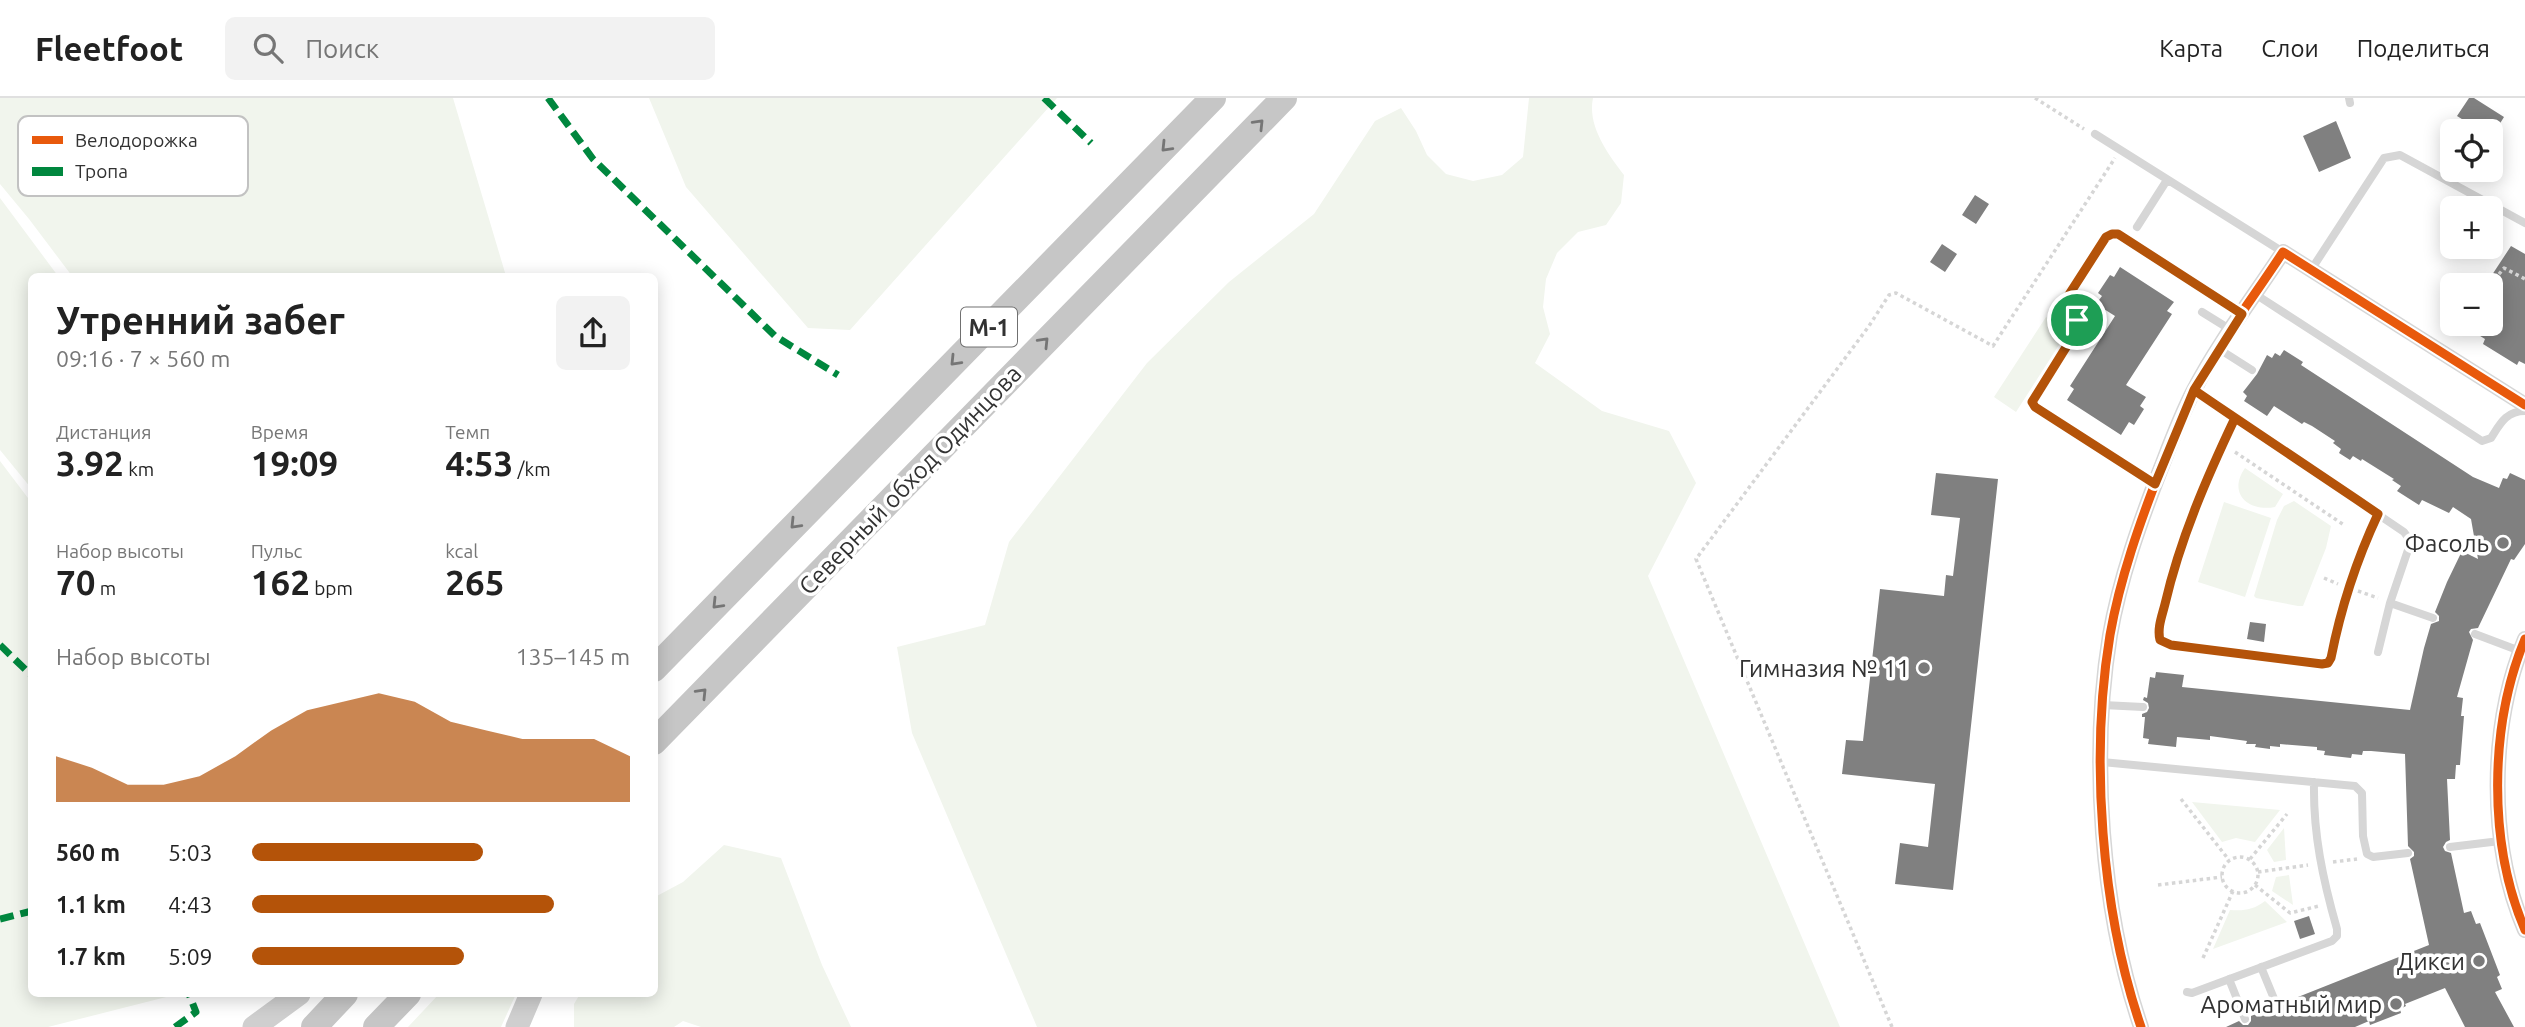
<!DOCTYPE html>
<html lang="ru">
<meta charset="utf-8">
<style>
:root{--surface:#fff;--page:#f2f2f2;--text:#222;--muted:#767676;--line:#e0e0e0;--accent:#b45309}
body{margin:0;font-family:Ubuntu,sans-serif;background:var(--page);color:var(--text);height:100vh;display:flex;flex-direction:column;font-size:26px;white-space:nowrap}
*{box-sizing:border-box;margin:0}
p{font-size:23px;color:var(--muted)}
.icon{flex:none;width:38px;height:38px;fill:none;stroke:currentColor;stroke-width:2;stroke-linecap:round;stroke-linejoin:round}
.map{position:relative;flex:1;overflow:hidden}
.sheet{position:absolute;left:28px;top:175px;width:630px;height:724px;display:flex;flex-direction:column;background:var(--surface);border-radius:10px;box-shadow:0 4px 18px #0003}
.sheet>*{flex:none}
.buttons{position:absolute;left:2440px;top:21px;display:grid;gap:14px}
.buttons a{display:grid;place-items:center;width:63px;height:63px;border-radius:10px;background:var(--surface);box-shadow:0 4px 18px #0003;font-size:35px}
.pin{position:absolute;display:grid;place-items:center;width:60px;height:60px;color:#fff;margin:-30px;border:4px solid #fff;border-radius:50%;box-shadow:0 2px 7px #0007}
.round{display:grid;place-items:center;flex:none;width:74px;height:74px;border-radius:10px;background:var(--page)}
.summary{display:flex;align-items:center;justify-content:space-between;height:119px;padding:0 28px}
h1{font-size:38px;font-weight:700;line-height:52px}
.metrics{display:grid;grid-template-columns:repeat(3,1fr);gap:10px;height:119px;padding:7px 28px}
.metrics div{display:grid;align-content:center}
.metrics b{font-size:35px;font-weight:700}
.metrics small{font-size:19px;font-weight:400}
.metrics p{font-size:19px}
.chart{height:196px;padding:14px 28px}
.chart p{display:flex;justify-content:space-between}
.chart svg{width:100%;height:126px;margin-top:7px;fill:var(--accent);opacity:.7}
ul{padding:0 28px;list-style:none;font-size:23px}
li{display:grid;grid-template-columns:112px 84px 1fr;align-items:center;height:52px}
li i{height:18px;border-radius:9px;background:var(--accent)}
header{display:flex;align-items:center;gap:42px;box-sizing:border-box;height:98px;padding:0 35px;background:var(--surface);border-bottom:2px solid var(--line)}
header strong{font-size:33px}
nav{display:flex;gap:38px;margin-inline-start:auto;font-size:24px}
.search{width:490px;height:63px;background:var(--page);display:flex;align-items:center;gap:18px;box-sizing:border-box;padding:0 24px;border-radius:10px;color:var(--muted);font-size:26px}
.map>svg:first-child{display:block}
.green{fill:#f1f5ed}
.building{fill:#808080}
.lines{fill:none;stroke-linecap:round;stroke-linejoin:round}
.path{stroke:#d6d6d6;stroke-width:3.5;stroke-dasharray:3.5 3.5;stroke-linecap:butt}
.service{stroke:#d6d6d6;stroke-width:8}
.minor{stroke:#d6d6d6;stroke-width:16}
.secondary{stroke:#cfcfcf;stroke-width:23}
.trunk{stroke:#c6c6c6;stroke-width:26}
.quiet{stroke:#00873e;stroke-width:7;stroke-dasharray:14 7;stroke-linecap:butt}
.cycleway-casing{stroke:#fff;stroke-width:13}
.cycleway{stroke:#e8590c;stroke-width:9}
.oneway{stroke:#757575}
.route-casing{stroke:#fff;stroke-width:14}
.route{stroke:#b45309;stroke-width:9}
.poi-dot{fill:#7a7a7a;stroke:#fff;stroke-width:2.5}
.labels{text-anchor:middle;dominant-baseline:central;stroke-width:7;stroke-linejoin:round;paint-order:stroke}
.shield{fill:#fff;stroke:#707070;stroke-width:2}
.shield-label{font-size:23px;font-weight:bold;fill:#323232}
.street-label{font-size:24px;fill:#323232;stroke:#fff}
.poi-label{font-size:24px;fill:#323232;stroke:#fff;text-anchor:end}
.key{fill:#fff;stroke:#c2c2c2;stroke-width:2}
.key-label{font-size:19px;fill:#323232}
</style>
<header>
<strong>Fleetfoot</strong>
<div class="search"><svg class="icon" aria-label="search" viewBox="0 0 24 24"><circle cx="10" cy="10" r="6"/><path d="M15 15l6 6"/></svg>Поиск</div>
<nav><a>Карта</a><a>Слои</a><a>Поделиться</a></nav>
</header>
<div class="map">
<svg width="2525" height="929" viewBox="0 0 2525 929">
<rect width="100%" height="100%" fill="#fff"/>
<!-- green -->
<path class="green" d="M0,0h453l53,178h-434l-43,-57 -29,-35z
M649,0h408l-207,232 -42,-2 -122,-141z
M1529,0h64c-6,28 15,56 31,77l-3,28 -15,22 -28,7 -21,21 -11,26 -3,28 7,27 -15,29 67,48 67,20 27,52 -48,93 192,451h-803l-125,-294 -15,-86 88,-22 24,-83 138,-179 82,-81 85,-68 61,-93 26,-13 15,23 11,24 19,19 27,7 29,-6 21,-18z
M0,100l58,78h-26l-1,212 -31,-38z
M2046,219l22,14 -52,81 -22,-15z
M0,363l31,41 1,492h146l-130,33h-48z
M2245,370l38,26 -8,13c-26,5 -48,-13 -30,-39z
M2294,403l37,25 -5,22 -21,53 -2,5h-5l-42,-8 -2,-2 23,-76 7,-14z
M2224,404l47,16 -26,79 -47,-15z
M2192,704l88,8 -25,32 -19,-4 -14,4z
M2284,730l2,32 -12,2 -7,-12z
M724,747l57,13 41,107 29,62h-150l-18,-6 -9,6h-100v-23l6,-10h74l1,-97 28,-15z
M2289,777l4,30 -21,-14 4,-14z
M2265,803l22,21 -74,27 17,-39c14,1 23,0 35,-9z
M439,896h77l-15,33h-93z"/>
<!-- building -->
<path class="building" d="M2469,0h5l30,19 -13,21 -1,-7h-9l-24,-15z
M2336,23l15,37 -32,14 -16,-36z
M1975,97l14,9 -13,20 -14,-9z
M1942,146l15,10 -12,18 -15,-10z
M2511,148l14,8v110l-6,-3 -2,4 -34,-21 2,-5 -24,-15h29v-46z
M2120,169l54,35 -7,9 5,3 -46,71 20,12 -6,9 4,3 -10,16 -5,-3 -8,13 -54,-35 7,-11 -4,-3 45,-70 -19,-12 6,-8 -4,-3 12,-18 4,2z
M2284,252l19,12 -2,3 172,112 26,11 4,-10 4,1 3,-6 15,7v64l-11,16 -3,-1 -33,69 -7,1 -2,3 4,8 -16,57 6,1 -2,18h3l-4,49h-4l-1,14h-8l3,61 -4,2 -3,5 2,4 6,2 13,60 7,-2 5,13 4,-1 20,52 -3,2 5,12 -7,3 19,35h-49l-20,-39 -40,16 1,2 -6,3 1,4 -31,12 -1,-4 -14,6h-129l13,-6 4,4h5l3,-4v-5l20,-8 8,4 4,-3v-6l146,-58 -19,-86 4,-3v-4l-6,-6 -3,-92 -34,-3h-8l-1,4 -10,-1 -1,4 -27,-3 1,-4 -8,-1v-3l-37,-3v3l-10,-1v3l-15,-2 1,-3h-10l1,-3 -37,-5v4l-33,-3 -1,10 -28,-3 1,-5 -6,-1 2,-21h-3v-3l5,-2 2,-4 -1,-5 -5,-3 1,-3 3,1 3,-21 5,1 1,-6 28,3 -2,12 228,23 14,-62 7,-24 8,-3v-5l-4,-4 12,-30 15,-31 16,8 -7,-40 -18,-12 -4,6 -27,-13 -3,5 -22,-14 4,-5 -9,-6 2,-1 -32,-20 -1,2 -8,-5 -3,4 -11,-7 2,-4 -8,-6 2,-2 -23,-15 -8,-4 -2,2 -28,-18 -7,10 -23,-15 3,-5 -4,-4 14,-18 10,-19 5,3 3,-5 5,3z
M1936,375l62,6 -45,411 -58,-6 5,-41 28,4 7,-63 -93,-10 4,-34 17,1 17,-152 64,7 2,-21 7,1 7,-58 -29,-3z
M2250,524l16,2 -2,18 -17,-3z
M2309,818l6,18 -15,5 -6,-18z"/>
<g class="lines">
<!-- path -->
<path class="path" d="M2035,0l49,31
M2471,185l3,2
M2490,187l14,-17 21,11
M2235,354l109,73
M2324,480l14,6
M2358,493l20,7
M2181,701l48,61
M2222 777a18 18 0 1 1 36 0a18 18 0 1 1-36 0Z
M2250,761l37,-45
M2333,764l24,-3
M2258,774l50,-7
M2158,787l64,-8
M2255,787l35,28 29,-7
M2203,860l30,-67
M1892,929l-196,-468 173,-233 20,-31 7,-2 97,53 122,-188"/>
<!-- service -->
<path class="service" d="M2349,0l1,5
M2095,36l188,118
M2137,129l30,-47
M2311,172l73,-112 16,-3 125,68
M2255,196l227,147 9,-3c9,-14 15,-27 34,-27
M2202,214l29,18
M2219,251l33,21
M2194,292l210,142 5,7v8l-19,56 43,15
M2235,320c-28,59 -55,121 -70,186 -3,12 -8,24 -5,36l11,5 151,19 6,-1 3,-5c10,-51 25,-97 47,-144
M2155,386l-120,-77 -3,-5 46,-74 -2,-8 -12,-8 -2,-7 44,-68 12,-3 124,80
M2475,536l45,17
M2378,554l12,-49
M2103,607l40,2
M2102,664l253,24 7,7 1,43 4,18 6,3 35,-4
M2450,749l50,-6
M2261,869l16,39
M2229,881l16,40
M2187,894l5,1 140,-52 5,-5v-7c-14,-49 -24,-95 -23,-147"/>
<!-- minor -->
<path class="minor" d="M2525,541c-36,87 -37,205 0,291
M2141,929c-40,-116 -51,-271 -31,-392 10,-57 30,-113 51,-167 10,-26 20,-53 33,-78 25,-48 59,-92 89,-138l242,153"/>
<!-- secondary -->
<path class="secondary" d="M254,929l45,-33
M517,929l14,-33"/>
<!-- trunk -->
<path class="trunk" d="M654,571l559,-571
M654,644l630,-644
M314,929l31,-33
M376,929l32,-33"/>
<!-- quiet -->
<path class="quiet" d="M548,0l45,61 182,177 63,39
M1044,0l47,45
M0,547l32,31
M0,821l32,-8
M175,929l21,-15 -7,-18"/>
<defs>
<path id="cycleway" d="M2525,541c-36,87 -37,205 0,291
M2141,929c-40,-116 -51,-271 -31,-392 10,-57 30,-113 51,-167 10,-26 20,-53 33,-78 25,-48 59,-92 89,-138l242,153"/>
</defs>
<!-- cycleway casing -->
<use href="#cycleway" class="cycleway-casing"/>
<!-- cycleway -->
<use href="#cycleway" class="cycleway"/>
</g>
<!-- one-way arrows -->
<defs><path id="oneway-chevron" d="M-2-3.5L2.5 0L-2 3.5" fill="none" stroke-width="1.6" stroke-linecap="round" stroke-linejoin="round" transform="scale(1.75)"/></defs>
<g class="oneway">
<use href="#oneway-chevron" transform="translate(1259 26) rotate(-46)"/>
<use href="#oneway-chevron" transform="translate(1166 49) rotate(134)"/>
<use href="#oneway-chevron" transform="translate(1044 244) rotate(-46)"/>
<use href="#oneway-chevron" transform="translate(955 263) rotate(134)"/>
<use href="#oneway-chevron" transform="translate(795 426) rotate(134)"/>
<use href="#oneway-chevron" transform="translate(717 506) rotate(134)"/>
<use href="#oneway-chevron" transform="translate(702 595) rotate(-46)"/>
</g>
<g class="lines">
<defs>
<path id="route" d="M2077,222l1,8 -46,74 3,5 120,77 39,-94 19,13 143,96 22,15c-22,47 -37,93 -47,144l-3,5 -6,1 -151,-19 -11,-5c-3,-12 2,-24 5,-36 15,-65 42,-127 70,-186l-41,-28 48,-76 -124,-80h-6l-6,3 -43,67 1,8 13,8"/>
</defs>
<!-- route casing -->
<use href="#route" class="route-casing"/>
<!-- route -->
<use href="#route" class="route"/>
</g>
<!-- markers -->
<g class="poi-dot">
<circle cx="2503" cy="445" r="7"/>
<circle cx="1924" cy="570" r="7"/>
<circle cx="2479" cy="863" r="7"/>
<circle cx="2396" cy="906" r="7"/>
</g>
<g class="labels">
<!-- shield labels -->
<rect class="shield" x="961" y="209.5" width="56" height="39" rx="5"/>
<g class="shield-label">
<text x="989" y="229">М-1</text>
</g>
<!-- street labels -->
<g class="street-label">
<text transform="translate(910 382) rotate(-46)">Северный обход Одинцова</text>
</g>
<!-- poi labels -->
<g class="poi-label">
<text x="2489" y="445">Фасоль</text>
<text x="1910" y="570">Гимназия № 11</text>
<text x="2465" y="863">Дикси</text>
<text x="2382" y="906">Ароматный мир</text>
</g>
</g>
<!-- legend -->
<rect x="18" y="18" width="230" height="80" rx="10" class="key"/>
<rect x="32" y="38" width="31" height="8" fill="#e8590c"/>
<rect x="32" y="69" width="31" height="9" fill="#00873e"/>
<g class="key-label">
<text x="75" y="49">Велодорожка</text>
<text x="75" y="80">Тропа</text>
</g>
</svg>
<div class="buttons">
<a><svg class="icon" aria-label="locate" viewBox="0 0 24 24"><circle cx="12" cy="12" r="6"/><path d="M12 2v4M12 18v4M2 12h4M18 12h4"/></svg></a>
<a>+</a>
<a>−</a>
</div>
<div class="pin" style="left:2077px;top:222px;background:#1e9e55"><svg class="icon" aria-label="arrive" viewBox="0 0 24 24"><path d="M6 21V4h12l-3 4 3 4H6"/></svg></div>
<section class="sheet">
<div class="summary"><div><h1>Утренний забег</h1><p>09:16 · 7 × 560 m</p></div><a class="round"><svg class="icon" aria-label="share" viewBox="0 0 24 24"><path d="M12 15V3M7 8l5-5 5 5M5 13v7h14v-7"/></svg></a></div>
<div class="metrics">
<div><p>Дистанция</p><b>3.92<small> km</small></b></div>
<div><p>Время</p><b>19:09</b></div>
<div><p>Темп</p><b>4:53<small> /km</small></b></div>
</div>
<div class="metrics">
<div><p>Набор высоты</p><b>70<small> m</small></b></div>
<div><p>Пульс</p><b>162<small> bpm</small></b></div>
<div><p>kcal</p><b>265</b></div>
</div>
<div class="chart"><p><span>Набор высоты</span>135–145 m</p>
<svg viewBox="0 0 160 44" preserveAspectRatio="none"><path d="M0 44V28L10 32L20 38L30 38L40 35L50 28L60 19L70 12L80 9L90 6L100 9L110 16L120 19L130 22L140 22L150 22L160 28V44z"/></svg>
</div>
<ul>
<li><b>560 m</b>5:03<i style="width:61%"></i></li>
<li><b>1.1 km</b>4:43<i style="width:80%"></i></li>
<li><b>1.7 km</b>5:09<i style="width:56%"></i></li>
</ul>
</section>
</div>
